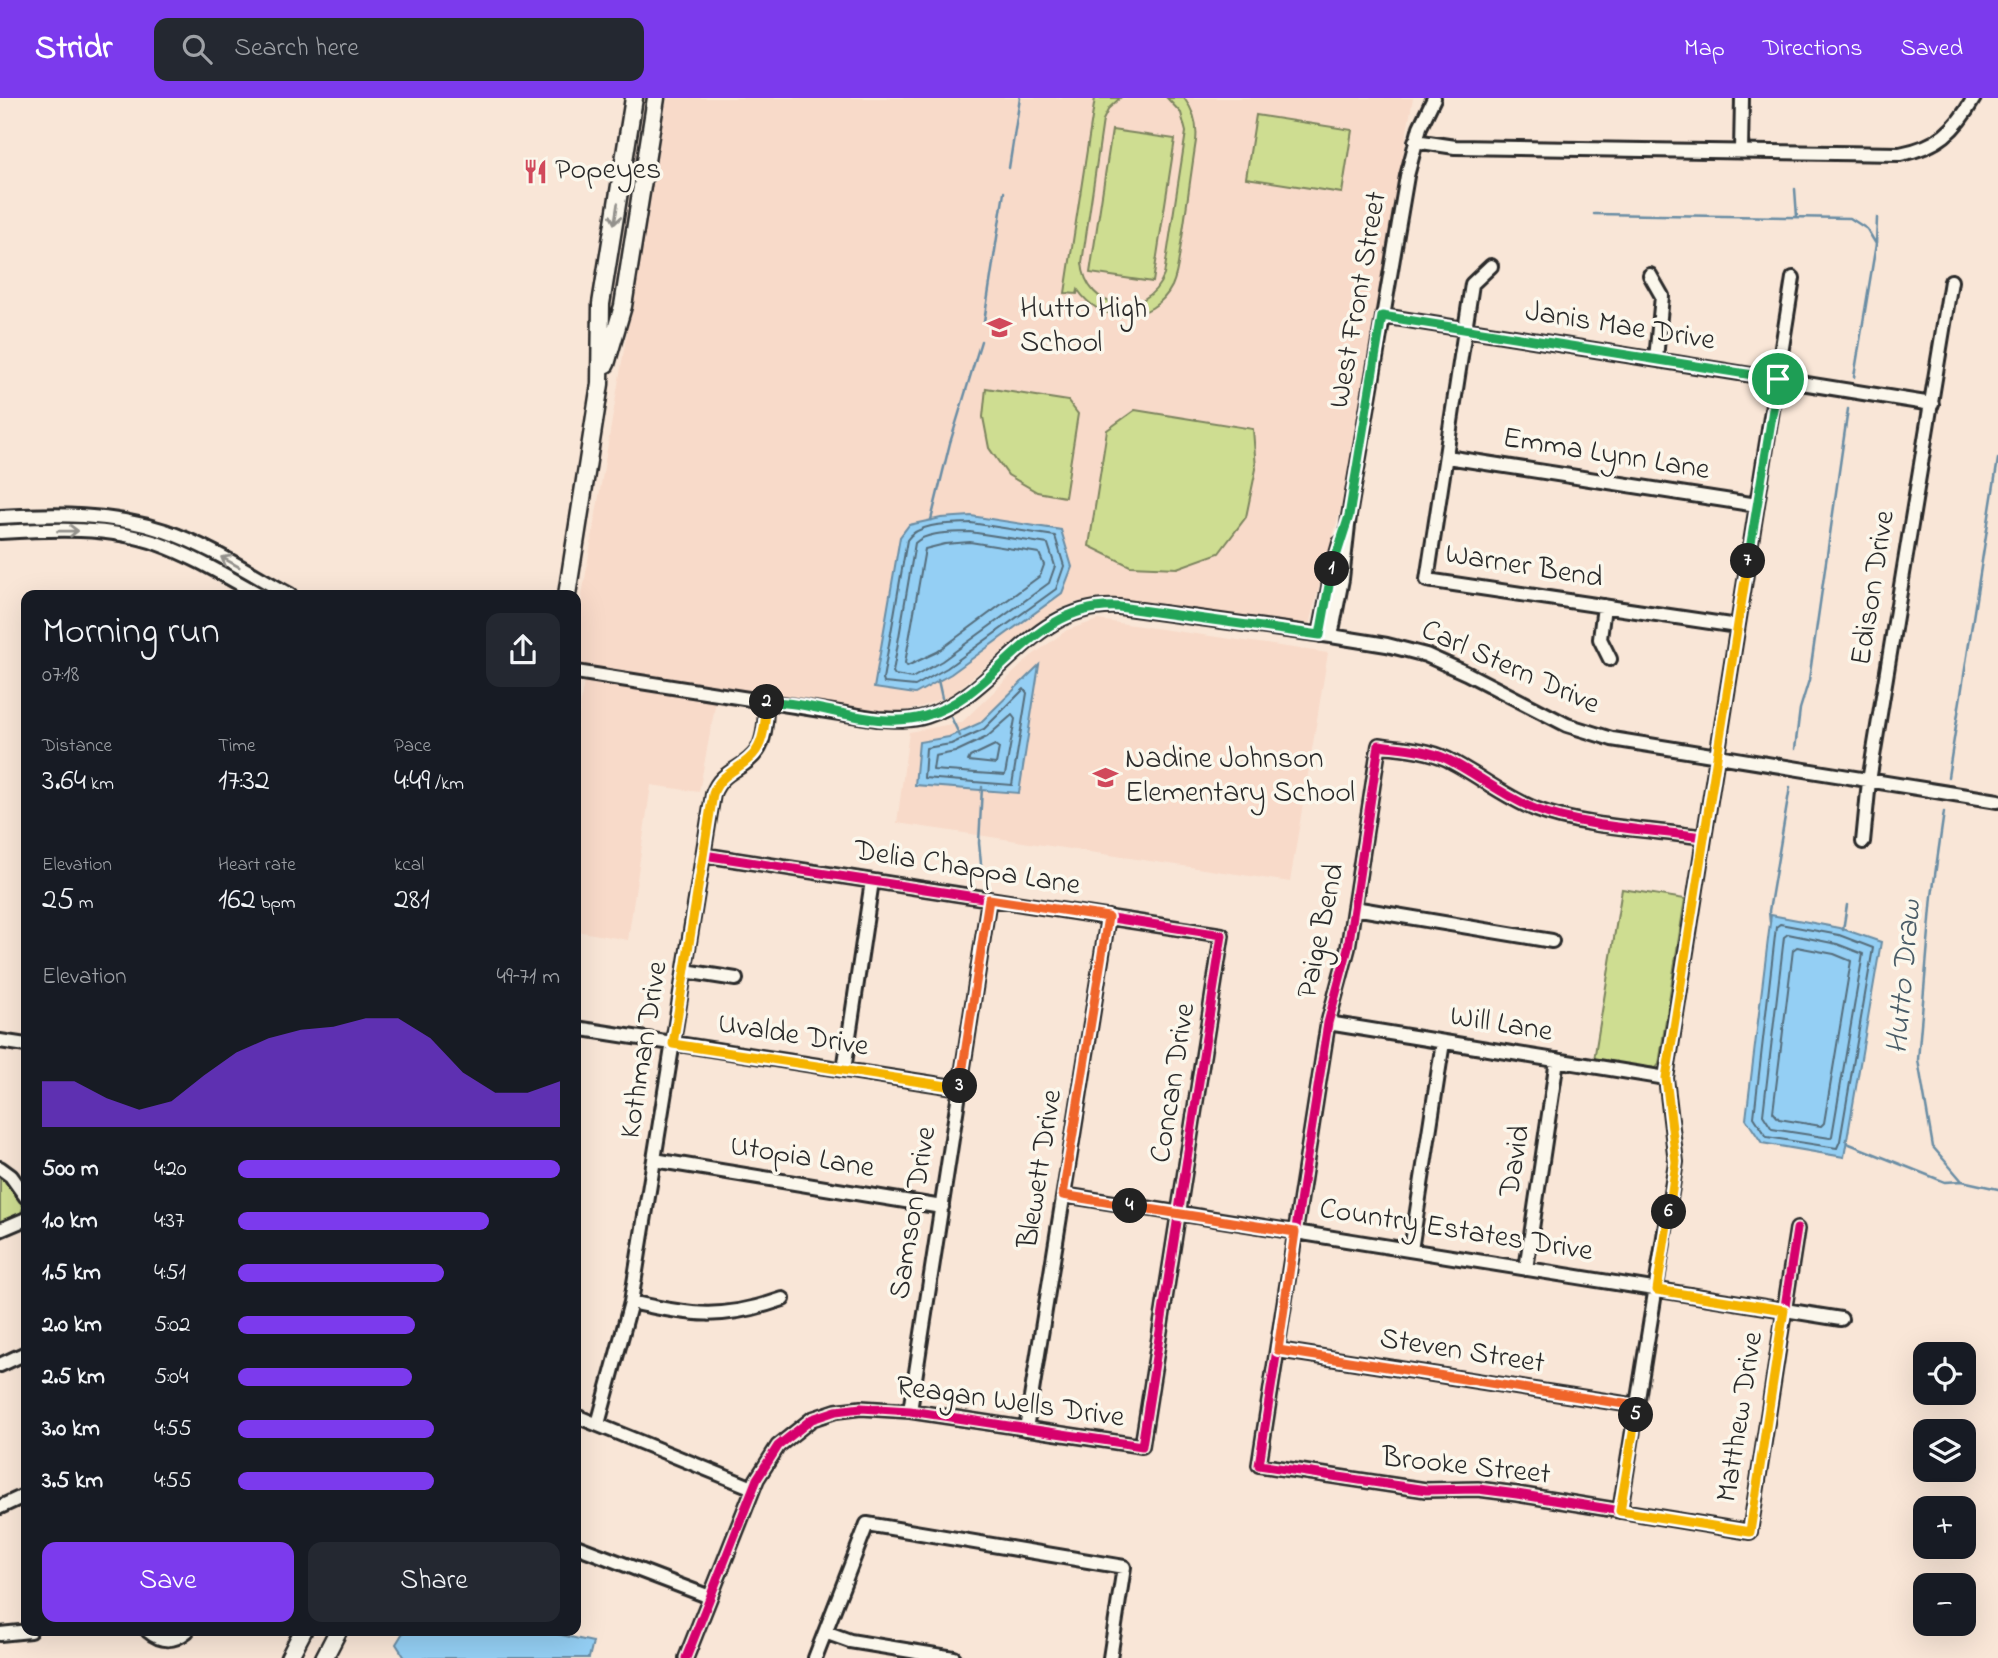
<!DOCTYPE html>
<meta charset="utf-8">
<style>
:root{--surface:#171b24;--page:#242831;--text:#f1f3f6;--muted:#9ea1a6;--accent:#7c3aed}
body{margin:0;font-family:"Indie Flower",sans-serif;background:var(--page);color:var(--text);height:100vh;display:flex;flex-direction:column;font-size:26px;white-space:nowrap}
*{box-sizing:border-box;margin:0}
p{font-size:23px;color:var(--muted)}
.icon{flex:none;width:38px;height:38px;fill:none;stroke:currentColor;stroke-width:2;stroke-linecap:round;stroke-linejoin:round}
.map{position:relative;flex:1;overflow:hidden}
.sheet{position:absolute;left:21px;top:492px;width:560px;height:1046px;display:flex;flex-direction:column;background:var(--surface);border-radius:14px;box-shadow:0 7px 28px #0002}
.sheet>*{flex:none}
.controls{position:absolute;left:1913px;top:1244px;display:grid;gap:14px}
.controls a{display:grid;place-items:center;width:63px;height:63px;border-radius:14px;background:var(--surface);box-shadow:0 7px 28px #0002;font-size:35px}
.pin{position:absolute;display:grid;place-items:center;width:60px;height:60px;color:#fff;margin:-30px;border:4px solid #fff;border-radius:50%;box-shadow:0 2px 7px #0007}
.km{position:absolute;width:35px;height:35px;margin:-18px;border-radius:50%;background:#222;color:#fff;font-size:19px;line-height:35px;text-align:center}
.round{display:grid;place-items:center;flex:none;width:74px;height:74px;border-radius:14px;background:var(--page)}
.head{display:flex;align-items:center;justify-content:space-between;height:119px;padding:0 21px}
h1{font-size:38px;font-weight:600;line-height:52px}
.metrics{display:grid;grid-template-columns:repeat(3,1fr);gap:10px;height:119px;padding:7px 21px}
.metrics div{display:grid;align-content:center}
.metrics b{font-size:30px;font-weight:600}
.metrics small{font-size:19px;font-weight:400}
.metrics p{font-size:19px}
.chart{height:196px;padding:14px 21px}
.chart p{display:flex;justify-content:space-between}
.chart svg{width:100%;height:126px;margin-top:7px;fill:var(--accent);opacity:.7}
.primary-button{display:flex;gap:14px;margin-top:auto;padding:14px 21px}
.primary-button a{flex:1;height:80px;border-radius:14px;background:var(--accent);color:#fff;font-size:28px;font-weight:600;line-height:80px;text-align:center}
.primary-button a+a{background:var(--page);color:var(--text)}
ul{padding:0 21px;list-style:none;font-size:23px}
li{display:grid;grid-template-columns:112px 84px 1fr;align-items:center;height:52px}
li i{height:18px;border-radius:9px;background:var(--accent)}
header{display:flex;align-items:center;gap:42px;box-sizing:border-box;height:98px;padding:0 35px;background:var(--accent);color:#fff}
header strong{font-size:33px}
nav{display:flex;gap:38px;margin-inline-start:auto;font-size:24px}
.search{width:490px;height:63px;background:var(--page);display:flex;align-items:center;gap:18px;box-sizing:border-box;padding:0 24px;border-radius:14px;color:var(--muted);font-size:26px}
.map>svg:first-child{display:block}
.built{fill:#f8dac9}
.green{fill:#cedd91;stroke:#7c845e;stroke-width:2}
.water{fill:#94cff4;stroke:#6a8da4;stroke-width:2}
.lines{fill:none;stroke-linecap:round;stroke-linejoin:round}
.shore{stroke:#556d7b;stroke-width:2}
.stream{stroke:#6a8da4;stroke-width:2.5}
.minor-casing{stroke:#2b2b2b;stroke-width:18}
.major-casing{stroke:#2b2b2b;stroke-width:21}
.minor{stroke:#fbf7ec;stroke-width:12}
.major{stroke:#fbf7ec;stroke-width:16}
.cycleway-casing{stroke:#fbf7ec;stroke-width:13}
.cycleway{stroke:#d6006c;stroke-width:9}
.oneway{stroke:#93918c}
.split-1-casing{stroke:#fff;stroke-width:14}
.split-2-casing{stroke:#fff;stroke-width:14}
.split-3-casing{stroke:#fff;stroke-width:14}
.split-4-casing{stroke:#fff;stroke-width:14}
.split-5-casing{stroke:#fff;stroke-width:14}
.split-6-casing{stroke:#fff;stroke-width:14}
.split-7-casing{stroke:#fff;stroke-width:14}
.split-8-casing{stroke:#fff;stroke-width:14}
.split-1{stroke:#22a559;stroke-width:9}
.split-2{stroke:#22a559;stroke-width:9}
.split-3{stroke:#f5b400;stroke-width:9}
.split-4{stroke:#f0652b;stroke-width:9}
.split-5{stroke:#f0652b;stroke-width:9}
.split-6{stroke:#f5b400;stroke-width:9}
.split-7{stroke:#f5b400;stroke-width:9}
.split-8{stroke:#22a559;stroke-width:9}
.labels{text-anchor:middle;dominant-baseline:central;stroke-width:7;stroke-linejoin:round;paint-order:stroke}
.poi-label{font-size:30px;fill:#2b2b2b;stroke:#fbf7ec;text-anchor:start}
.street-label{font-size:30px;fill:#2b2b2b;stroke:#fbf7ec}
.water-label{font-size:32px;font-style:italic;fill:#4a5c67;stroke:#fbf7ec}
</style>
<header>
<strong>Stridr</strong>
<div class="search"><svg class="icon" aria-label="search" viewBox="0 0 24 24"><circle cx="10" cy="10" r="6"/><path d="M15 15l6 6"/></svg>Search here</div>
<nav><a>Map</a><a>Directions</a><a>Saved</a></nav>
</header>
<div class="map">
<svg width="1998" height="1560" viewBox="0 0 1998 1560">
<rect width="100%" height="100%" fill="#f9e6d7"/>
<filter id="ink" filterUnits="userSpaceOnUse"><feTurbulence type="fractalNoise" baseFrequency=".0143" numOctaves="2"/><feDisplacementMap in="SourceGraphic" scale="14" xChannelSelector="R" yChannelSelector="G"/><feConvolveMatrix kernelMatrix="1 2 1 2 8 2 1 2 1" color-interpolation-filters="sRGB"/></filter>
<g filter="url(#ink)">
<!-- built -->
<path class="built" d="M667,0h746l-71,406 -33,120 -186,-24 -25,-2 -21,4 -20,8 -20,13 -86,72 -33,13 -19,3 -24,-1 -292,-45 -7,-5v-29z
M1098,522l230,33 -38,229 -393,-59 12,-91 53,-10 68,-65 37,-27z
M584,583l132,20 -17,91 -48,-7 -23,155 -52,-9v-200z"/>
<!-- green -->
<path class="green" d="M1095,0h25l-11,10 -6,12 -21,143c4,48 64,57 82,12l22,-143 -5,-19 -14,-15h17c10,13 14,26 12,43 -5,32 -9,64 -14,97 -3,15 -3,33 -10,48 -9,18 -28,30 -49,30 -19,-1 -35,-11 -45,-26l-1,4 -12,-1z
M1256,17l96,15 -10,63 -96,-15z
M1112,32l63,9 -22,143 -63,-9z
M986,290l82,13 10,13 -13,83 -28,-5 -29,-17 -19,-27 -6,-31z
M1135,312l118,19 3,40 -10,48 -27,36 -42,15 -47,-2 -41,-20 18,-116z
M1622,791l63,10 -26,165 -3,4 -62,-8z
M0,1077l17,17 6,15 -2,6 -21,10z"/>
<!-- water -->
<path class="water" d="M971,418l90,14 11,37 -10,26 -111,81 -36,20 -41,-6 26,-151 9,-12 32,-7z
M1039,567l-20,128 -104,-8 4,-43 30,-5 31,-14z
M1771,817l69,13 41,14 -37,215 -82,-14 -16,-24z
M404,1533h139l50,11 -4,16h-184l-9,-14z"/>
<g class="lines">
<!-- shore -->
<path class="shore" d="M971,425l84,13 9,30 -8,23 -109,79 -32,18 -31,-3 -1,-4 24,-139c12,-18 44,-16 64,-17z
M970,434l78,12 7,22 -6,17 -107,78 -30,17 -17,-3 -2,-3 22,-129c12,-12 39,-10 55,-11z
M970,444l69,11 5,12 -4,11 -103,76 -30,14 -2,-3 20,-114 20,-5z
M1024,591l3,4 -15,92 -88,-7 2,-30 25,-4 33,-15z
M1012,617l3,4 -10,56 -72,-5 2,-14 20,-4 32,-15z
M995,647l4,3 -3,16 -28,-3 2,-4z
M1780,826l59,11 34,13 -33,193 -3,7 -70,-11 -13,-20 22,-190z
M1788,836l49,10 26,10 -31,182 -2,2 -58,-9 -9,-14 21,-178z
M1797,849l37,7 17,7 -27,162 -3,3 -42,-7 -6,-7 20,-162z"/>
<!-- stream -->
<path class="stream" d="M1009,70l11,-70
M1795,91l2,28
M1594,116l256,4 17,11 9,15
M984,224l20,-130
M1854,279l22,-133 1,-26
M931,422l19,-77 31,-102
M938,582l4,18
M951,619l9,19
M1795,651l5,-40 9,-29 39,-271
M1948,679l50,-318
M982,689l-3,56 3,31
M1944,714l-12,84 -14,164 15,87 29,34 36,8
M1770,824l-1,-11 21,-124
M1843,832l4,-25
M1846,1041l1,4 98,39 17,-1"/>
<defs>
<path id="minor" d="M1415,43l40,6 445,7c38,-7 55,-23 74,-56
M1741,53l1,-53
M1491,168l-19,18 -45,296 310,46
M1650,177l12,21 -6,63
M1383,218l549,88
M1447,359l310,48
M0,419c55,-3 112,-4 165,14 44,15 85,42 125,64
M0,434c52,-3 109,-6 159,12 36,13 68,33 101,51
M1604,508l-4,33 10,20
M1320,537l12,-64 8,-28
M1331,538l11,-57 7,-63 58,-340 13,-49 14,-29
M576,574l302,47c16,1 33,2 49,-3 74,-24 103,-114 192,-109l212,29 56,9 39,10 40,18 101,52 45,14 386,62
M1703,739c-50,-7 -122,-10 -168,-28 -32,-13 -58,-35 -88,-50 -21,-10 -46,-11 -68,-14l-31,203 -20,75 -69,442 167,25 52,-1 39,5 233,38 47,-303
M1863,744l6,-61 82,-500
M1354,810l198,33
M685,873l51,8
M1328,925l338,55
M576,930l384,60
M0,943l26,4
M844,972l28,-189
M654,1062l288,47
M0,1070l11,8 15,21
M1064,1097l777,124
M0,1132l26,-11
M1411,1152l32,-208
M1526,1171l31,-209
M631,1204c61,14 92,18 152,-3
M1278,1252l360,56
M0,1267l26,-12
M910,1313l79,-512
M576,1318l177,72
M598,1326l33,-122 82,-508c9,-25 31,-24 44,-43 9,-13 8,-34 10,-50
M1026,1331l82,-512
M0,1409l26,-12
M1620,1413l56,-349 -10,-84 127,-800
M576,1448l134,51
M148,1533c13,11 26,11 39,0
M825,1534l25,9 104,17
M0,1536l30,-3
M686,1560l71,-179 21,-33 34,-27 24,-8 25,-3 49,3 232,35 80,-511 -518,-80
M815,1560l52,-134 257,43 -14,91"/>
<path id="major" d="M606,266l17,-58 33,-208
M567,497l33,-211 1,-80 33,-206
M289,1560l14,-27
M324,1560l14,-27"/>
</defs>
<!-- minor casing -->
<use href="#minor" class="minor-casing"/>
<!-- major casing -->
<use href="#major" class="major-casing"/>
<!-- minor -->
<use href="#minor" class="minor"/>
<!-- major -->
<use href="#major" class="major"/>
<defs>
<path id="cycleway" d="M1703,739c-50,-7 -122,-10 -168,-28 -32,-13 -58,-35 -88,-50 -21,-10 -46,-11 -68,-14l-31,203 -20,75 -69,442 167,25 52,-1 39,5 233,38 47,-303
M686,1560l71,-179 21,-33 34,-27 24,-8 25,-3 49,3 232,35 80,-511 -518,-80"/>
</defs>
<!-- cycleway casing -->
<use href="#cycleway" class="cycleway-casing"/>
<!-- cycleway -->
<use href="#cycleway" class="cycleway"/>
</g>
<!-- one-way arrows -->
<defs><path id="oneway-shaft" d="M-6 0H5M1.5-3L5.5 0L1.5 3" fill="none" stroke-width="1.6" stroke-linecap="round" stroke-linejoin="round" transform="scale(1.75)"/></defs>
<g class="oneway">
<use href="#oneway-shaft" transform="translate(616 116) rotate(99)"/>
<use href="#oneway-shaft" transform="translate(68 433) rotate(-1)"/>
<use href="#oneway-shaft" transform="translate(230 464) rotate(-151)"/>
</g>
</g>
<g class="lines" filter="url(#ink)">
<defs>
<path id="split-1" d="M1332,471l17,-53 33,-200 396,63"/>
<path id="split-2" d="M767,604c51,-1 107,29 158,14 75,-22 105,-114 194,-109l201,28 12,-66"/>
<path id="split-3" d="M767,604c-2,16 -2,36 -11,49 -12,18 -35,20 -43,43l-40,250 287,44v-2"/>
<path id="split-4" d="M960,988l29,-187 119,18 -45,278 67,11"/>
<path id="split-5" d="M1130,1108l165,26 -17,118 359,56 -1,9"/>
<path id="split-6" d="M1636,1317l-16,96 130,21 34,-222 -127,-20 12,-78"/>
<path id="split-7" d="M1669,1114l7,-50 -10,-84 82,-517"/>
<path id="split-8" d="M1748,463l30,-182"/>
</defs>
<!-- split-1 casing -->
<use href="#split-1" class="split-1-casing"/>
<!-- split-2 casing -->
<use href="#split-2" class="split-2-casing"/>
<!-- split-3 casing -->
<use href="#split-3" class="split-3-casing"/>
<!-- split-4 casing -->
<use href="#split-4" class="split-4-casing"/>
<!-- split-5 casing -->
<use href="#split-5" class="split-5-casing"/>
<!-- split-6 casing -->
<use href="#split-6" class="split-6-casing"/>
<!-- split-7 casing -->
<use href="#split-7" class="split-7-casing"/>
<!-- split-8 casing -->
<use href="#split-8" class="split-8-casing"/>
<!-- split-1 -->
<use href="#split-1" class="split-1"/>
<!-- split-2 -->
<use href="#split-2" class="split-2"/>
<!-- split-3 -->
<use href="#split-3" class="split-3"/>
<!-- split-4 -->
<use href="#split-4" class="split-4"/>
<!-- split-5 -->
<use href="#split-5" class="split-5"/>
<!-- split-6 -->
<use href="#split-6" class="split-6"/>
<!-- split-7 -->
<use href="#split-7" class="split-7"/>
<!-- split-8 -->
<use href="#split-8" class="split-8"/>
</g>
<!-- icons -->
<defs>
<symbol id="restaurant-bare" viewBox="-9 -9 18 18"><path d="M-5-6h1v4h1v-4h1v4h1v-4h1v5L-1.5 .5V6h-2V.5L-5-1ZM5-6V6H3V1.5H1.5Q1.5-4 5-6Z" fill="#d1495b" stroke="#fbf7ec" stroke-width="2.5" paint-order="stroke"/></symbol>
<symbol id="school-bare" viewBox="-9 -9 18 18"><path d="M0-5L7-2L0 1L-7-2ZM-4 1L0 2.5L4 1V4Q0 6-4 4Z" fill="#d1495b" stroke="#fbf7ec" stroke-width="2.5" paint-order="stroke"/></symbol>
</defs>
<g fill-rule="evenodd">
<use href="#restaurant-bare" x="518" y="56" width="35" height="35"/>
<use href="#school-bare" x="982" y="212" width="35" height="35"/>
<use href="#school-bare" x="1088" y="662" width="35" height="35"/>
</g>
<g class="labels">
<!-- poi labels -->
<g class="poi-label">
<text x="555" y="73">Popeyes</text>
<text x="1020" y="212">Hutto High<tspan x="1020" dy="34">School</tspan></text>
<text x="1125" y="662">Nadine Johnson<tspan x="1125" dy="34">Elementary School</tspan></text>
</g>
<!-- street labels -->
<g class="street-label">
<text transform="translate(1359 202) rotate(-80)">West Front Street</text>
<text transform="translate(1620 229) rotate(9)">Janis Mae Drive</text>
<text transform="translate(1606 357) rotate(9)">Emma Lynn Lane</text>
<text transform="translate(1524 469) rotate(9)">Warner Bend</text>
<text transform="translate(1874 490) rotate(-81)">Edison Drive</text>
<text transform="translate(1510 570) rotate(24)">Carl Stern Drive</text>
<text transform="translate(967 771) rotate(9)">Delia Chappa Lane</text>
<text transform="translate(1322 833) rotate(-78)">Paige Bend</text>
<text transform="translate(1501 927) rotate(9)">Will Lane</text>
<text transform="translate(793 938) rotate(9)">Uvalde Drive</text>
<text transform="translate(645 952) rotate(-81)">Kothman Drive</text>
<text transform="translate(1174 985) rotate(-81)">Concan Drive</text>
<text transform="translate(802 1060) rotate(9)">Utopia Lane</text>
<text transform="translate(1516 1063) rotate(-81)">David</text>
<text transform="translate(1041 1071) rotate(-81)">Blewett Drive</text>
<text transform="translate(914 1115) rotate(-81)">Samson Drive</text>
<text transform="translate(1456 1133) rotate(9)">Country Estates Drive</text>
<text transform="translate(1462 1254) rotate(9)">Steven Street</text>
<text transform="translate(1010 1305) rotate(8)">Reagan Wells Drive</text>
<text transform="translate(1741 1319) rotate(-81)">Matthew Drive</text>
<text transform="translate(1466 1369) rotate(6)">Brooke Street</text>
</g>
<!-- water labels -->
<g class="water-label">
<text transform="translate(1905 879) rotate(-85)">Hutto Draw</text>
</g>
</g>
</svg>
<div class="controls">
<a><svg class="icon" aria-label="locate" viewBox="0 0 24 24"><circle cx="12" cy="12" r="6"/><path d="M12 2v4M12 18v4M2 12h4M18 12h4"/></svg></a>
<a><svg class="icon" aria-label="layers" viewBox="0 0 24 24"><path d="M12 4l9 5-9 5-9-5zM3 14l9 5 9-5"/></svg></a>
<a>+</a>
<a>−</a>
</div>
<div class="pin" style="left:1778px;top:281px;background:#1e9e55"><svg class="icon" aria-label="arrive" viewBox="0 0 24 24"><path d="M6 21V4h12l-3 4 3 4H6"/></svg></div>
<b class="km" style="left:1332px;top:471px">1</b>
<b class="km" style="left:767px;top:604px">2</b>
<b class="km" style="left:960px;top:988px">3</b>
<b class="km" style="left:1130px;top:1108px">4</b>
<b class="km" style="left:1636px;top:1317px">5</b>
<b class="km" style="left:1669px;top:1114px">6</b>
<b class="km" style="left:1748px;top:463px">7</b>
<section class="sheet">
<div class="head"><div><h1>Morning run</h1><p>07:18</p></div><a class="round"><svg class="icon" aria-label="share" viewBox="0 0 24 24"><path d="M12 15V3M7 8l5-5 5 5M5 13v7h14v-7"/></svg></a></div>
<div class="metrics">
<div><p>Distance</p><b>3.64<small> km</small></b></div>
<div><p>Time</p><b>17:32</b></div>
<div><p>Pace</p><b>4:49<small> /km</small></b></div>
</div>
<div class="metrics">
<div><p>Elevation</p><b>25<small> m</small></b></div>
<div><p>Heart rate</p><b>162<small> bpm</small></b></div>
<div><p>kcal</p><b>281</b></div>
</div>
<div class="chart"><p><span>Elevation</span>49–71 m</p>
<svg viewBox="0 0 160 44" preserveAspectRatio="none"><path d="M0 44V28L10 28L20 34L30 38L40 35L50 26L60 18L70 13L80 10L90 9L100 6L110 6L120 13L130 25L140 32L150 32L160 28V44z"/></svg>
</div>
<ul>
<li><b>500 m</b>4:20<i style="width:100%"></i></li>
<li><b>1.0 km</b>4:37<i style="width:78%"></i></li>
<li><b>1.5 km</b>4:51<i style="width:64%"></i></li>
<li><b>2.0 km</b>5:02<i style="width:55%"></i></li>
<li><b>2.5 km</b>5:04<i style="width:54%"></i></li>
<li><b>3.0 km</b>4:55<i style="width:61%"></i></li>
<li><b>3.5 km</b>4:55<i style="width:61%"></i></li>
</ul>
<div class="primary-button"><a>Save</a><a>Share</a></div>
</section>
</div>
